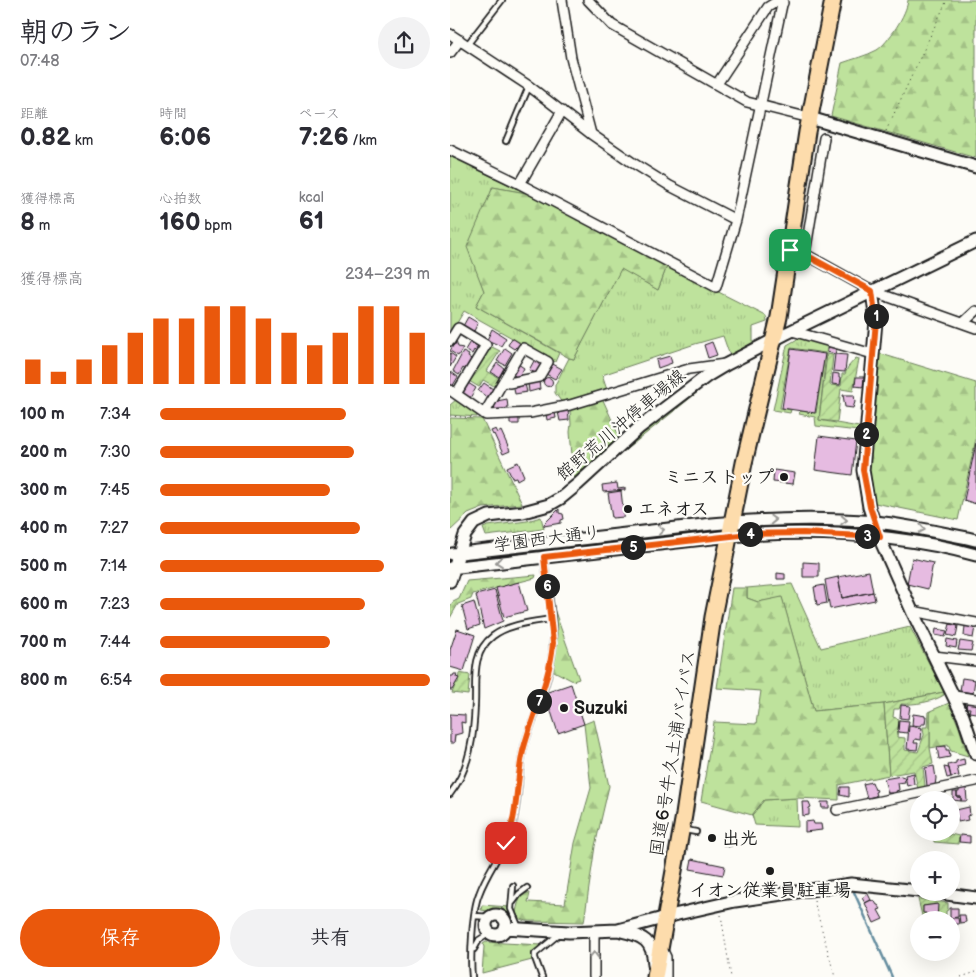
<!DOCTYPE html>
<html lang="ja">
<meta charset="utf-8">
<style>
:root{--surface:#fff;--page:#f2f2f3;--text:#2b2b33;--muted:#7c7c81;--accent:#ea580c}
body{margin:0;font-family:"Balsamiq Sans","Klee One",sans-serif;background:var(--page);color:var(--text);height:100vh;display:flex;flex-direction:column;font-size:19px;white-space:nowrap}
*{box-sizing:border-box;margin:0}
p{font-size:16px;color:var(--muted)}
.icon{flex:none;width:28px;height:28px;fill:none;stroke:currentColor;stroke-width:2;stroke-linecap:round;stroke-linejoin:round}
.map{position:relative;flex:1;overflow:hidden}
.side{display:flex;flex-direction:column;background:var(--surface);width:450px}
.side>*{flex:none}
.controls{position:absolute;left:460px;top:791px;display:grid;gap:10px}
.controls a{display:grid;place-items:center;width:50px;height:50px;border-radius:50%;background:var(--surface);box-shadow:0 5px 20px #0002;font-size:25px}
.pin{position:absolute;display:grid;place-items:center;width:42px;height:42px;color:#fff;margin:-21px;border-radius:10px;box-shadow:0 2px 8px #0006}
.km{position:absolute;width:25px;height:25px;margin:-12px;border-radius:50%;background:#222;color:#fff;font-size:14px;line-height:25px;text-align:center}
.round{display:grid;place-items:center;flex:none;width:52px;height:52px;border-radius:26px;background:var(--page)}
.head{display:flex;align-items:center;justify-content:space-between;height:85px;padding:0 20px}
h1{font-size:28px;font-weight:800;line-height:38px}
.metrics{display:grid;grid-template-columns:repeat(3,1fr);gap:8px;height:85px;padding:5px 20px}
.metrics div{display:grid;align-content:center}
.metrics b{font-size:25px;font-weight:800}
.metrics small{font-size:14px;font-weight:400}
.metrics p{font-size:14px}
.chart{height:140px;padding:10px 20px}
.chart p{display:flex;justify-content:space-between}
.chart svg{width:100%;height:90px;margin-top:5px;stroke:var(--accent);stroke-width:6}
.primary-button{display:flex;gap:10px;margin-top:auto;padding:10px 20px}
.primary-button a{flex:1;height:58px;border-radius:30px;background:var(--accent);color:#fff;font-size:20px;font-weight:800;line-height:58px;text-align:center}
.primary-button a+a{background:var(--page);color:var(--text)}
ul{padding:0 20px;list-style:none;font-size:16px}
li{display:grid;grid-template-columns:80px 60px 1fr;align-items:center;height:38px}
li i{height:12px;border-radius:6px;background:var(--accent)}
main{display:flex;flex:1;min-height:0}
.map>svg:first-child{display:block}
.grass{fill:url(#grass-tufts);stroke:#6d7f5c}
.forest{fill:url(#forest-firs);stroke:#6d7f5c}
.garden{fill:url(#garden-furrows);stroke:#6d7f5c}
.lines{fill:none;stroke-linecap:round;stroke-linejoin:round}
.stream{stroke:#658d9f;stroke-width:2.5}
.building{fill:#e6bbe1;stroke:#1c1c1c}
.lane-casing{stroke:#1c1c1c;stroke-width:8}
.street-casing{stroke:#1c1c1c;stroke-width:12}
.secondary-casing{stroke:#1c1c1c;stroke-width:15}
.highway-casing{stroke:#1c1c1c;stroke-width:19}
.path{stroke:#1c1c1c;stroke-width:1;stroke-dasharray:1 4;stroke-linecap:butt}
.lane{stroke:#fdfcf7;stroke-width:4.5}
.street{stroke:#fdfcf7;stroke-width:9}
.secondary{stroke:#fdfcf7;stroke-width:11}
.highway{stroke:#fddcac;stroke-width:15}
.oneway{stroke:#989794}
.route-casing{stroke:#fff;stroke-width:10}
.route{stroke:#ea580c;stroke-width:6}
.poi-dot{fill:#1c1c1c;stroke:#fdfcf7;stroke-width:2}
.labels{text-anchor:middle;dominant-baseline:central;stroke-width:4.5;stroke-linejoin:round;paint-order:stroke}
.street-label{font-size:18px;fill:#1c1c1c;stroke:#fdfcf7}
.poi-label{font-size:18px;font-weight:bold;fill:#1c1c1c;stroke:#fdfcf7;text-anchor:start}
</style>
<main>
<section class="side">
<div class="head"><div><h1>朝のラン</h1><p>07:48</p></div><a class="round"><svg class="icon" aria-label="share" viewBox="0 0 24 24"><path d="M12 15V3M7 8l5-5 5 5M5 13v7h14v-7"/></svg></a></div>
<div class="metrics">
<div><p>距離</p><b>0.82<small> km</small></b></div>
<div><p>時間</p><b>6:06</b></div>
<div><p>ペース</p><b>7:26<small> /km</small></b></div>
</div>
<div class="metrics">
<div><p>獲得標高</p><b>8<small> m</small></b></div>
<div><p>心拍数</p><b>160<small> bpm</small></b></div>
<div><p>kcal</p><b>61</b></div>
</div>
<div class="chart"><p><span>獲得標高</span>234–239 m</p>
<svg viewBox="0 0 160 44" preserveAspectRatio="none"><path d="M5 44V32M15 44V38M25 44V32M35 44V25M45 44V19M55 44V12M65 44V12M75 44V6M85 44V6M95 44V12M105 44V19M115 44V25M125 44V19M135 44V6M145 44V6M155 44V19"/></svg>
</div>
<ul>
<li><b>100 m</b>7:34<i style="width:69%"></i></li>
<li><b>200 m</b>7:30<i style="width:72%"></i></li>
<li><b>300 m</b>7:45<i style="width:63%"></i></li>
<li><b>400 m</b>7:27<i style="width:74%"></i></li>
<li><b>500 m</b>7:14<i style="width:83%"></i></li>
<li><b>600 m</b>7:23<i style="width:76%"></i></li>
<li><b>700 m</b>7:44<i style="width:63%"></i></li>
<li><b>800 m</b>6:54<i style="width:100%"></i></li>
</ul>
<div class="primary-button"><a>保存</a><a>共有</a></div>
</section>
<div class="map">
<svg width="526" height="977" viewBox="0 0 526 977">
<defs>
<pattern id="grass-tufts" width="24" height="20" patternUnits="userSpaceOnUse" patternTransform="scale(1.25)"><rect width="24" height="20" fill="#bee29c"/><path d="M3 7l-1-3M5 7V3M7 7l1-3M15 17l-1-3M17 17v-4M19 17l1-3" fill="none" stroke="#a3c186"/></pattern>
<pattern id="forest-firs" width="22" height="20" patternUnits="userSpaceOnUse" patternTransform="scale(1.25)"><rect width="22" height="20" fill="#bee29c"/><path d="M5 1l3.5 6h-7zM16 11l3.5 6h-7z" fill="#a3c186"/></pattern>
<pattern id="garden-furrows" width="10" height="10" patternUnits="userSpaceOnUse" patternTransform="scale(1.25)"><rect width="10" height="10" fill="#bee29c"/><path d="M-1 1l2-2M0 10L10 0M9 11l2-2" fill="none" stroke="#a3c186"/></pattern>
</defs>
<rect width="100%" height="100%" fill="#fdfcf7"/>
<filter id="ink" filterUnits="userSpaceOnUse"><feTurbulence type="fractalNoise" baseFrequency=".02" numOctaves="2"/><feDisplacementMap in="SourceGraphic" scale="10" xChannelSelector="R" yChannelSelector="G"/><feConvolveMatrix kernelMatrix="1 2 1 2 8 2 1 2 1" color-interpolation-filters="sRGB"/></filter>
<g filter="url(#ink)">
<!-- grass -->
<path class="grass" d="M0,156l76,37 -34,-6 -14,85 6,19 -8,15 83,47 -4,9 -91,-51 -14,24z
M217,266l99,50 1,6 -14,5v15l-23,14 -7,-20 -28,8 -93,31 5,15 -44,14 -8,-11v-8l14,-27 5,1 47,-91 37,22z
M351,337l26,8 -8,75 40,7 -1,4 -42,-5 -1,-9 -16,-3 1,-3 16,2 9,-60 -34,-5 -11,60 11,2 -1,3 -17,-3 14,-65z
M7,399l20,15v3l-27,-2v-10z
M91,517l3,12 -58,7 -3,-8 5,-2 39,-5z
M342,584l29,64 89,-21 34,65 -60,12 -70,7 -32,-113 -24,4 -11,-4v-10z
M347,798l1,29 -43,-2 -3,-10 12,-15z"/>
<!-- forest -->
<path class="forest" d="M458,0h68v158l-145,-42 11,-53c11,-4 24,-7 35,-13 11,-7 30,-36 31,-50z
M43,187l33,6 141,73 -9,24 -37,-21 -47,90 -5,-1 -93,-52 8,-15 -17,-44z
M428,353l98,30v56l-18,81 -83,-17 -4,-10 -2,-23z
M246,389l3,2 -91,73 18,-19z
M153,400l17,38 -34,33 -4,-1 -8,9 -4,-47 1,-8 -1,-15z
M0,418l32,1 40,85 -39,4 -15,6 -18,17z
M86,575l-1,3 -62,16 -2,5 -13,5 -8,14v-11l3,-5 6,-3 8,-18z
M282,588h15v10l11,4 24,-5 32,114 70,-7 5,71 -50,10v15l-42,-2 -33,2 -12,15 -51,-14 13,-79 42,2 5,-33 -44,-3z
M101,591l3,18 25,70 -6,2 -21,-11c9,-28 4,-49 -2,-77z
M499,703l10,24 9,29 -17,-5 -3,-6 -18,3v-37z
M144,720l15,66 -14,60 -11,76 -57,-1 -7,-2 -4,-6c1,-8 3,-13 7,-20h7l-2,9 37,2 10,-61 16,-55 -7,-64z
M36,942l55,3 -9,8v7l-50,13 2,-26 -1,-3z"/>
<!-- garden -->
<path class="garden" d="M40,346l10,5 -13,20 12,7 -5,8 -11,-6 -4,7 -10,-6z
M377,354l6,1 -3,30 11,1 1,-12h3l3,-7 8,-9 3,1 -6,32 -12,-2 -4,33 -18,-2z
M9,673l11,2 -2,20 -16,-2 4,-10h2z
M494,692v3c-11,7 -30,10 -43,9l-2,5h-5l-1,8 6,2 -2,18 8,1v12l13,2 6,-17 -1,-8h4l1,-15 2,-1v37l3,16 -10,3 2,19 -7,3 -4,-18 -25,4 -5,-71z
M483,833h4v3h12l1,-2 9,2 -1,8 -24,-2z
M468,899l30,4v7l-2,1v9h-9v-16l-14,2v6l3,1v2l-2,1v4h-1z
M32,905l27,2 2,11 -5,1 -6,-6 -19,-3z"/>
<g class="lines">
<!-- stream -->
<path class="stream" d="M404,892l38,85"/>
</g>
<!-- building -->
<path class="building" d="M18,317l10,6 -4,8 -1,-1 -1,1 -9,-5z
M42,329l14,9 -5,8 -14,-6z
M62,338l9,6 -3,4 -2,-1 -2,2 -6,-4z
M6,340l2,7 5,1 -5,8 -8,-5 4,-7h2l-2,-2z
M21,340l8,4 -3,5 2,1 -2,2 -2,-2 -2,4 -7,-4z
M262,342l5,13 -9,3 -4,-13z
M379,345l8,2 -2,7 -8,-2z
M55,348l7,5 -7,12 -8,-4z
M341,349l34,5 -10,59 -33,-5z
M13,352l6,3 -1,2 5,3 -6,11 -4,-3 -4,7 -6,-4z
M0,353l6,4 -6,10z
M385,354l12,1 -2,17 -12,-1z
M220,356l2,7 -14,5 -2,-8z
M85,359l7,4 -6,10 -7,-3z
M47,363l7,5 -5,9 -8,-5z
M101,363l11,6 -7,10 -9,-5z
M68,364l6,4 -3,6h-1l-2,4 -6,-4z
M1,372l7,5 -6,10 -2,-2z
M383,373l6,1v4h2l-1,7 -8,-1z
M406,377h8l-1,10 -8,-1z
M93.5 382a4.5 4.5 0 1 1 9 0a4.5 4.5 0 1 1-9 0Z
M89,381l1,8 -11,3 -1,-9z
M18,383l8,5 -6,10 -7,-5z
M34,383l9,6 -6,8 -9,-6z
M75,384l2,8 -12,2 -1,-6h3v-3z
M393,395h11l1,7 -2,6 -8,-1z
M57,399l1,9 -13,2 -1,-7h3v-2z
M118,410l1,10 -9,1 -2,-9z
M105,412l1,6 -9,2 -1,-6z
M69,417v7h-9v-6z
M46,429l2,4 3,-2 9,20 -7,3 -9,-20 -1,1 -2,-4z
M369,436l37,5 -4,34 -37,-5z
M526,443v61l-12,-4z
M68,462l6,14 -7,4 -1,-3 -4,1 -5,-11z
M324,470l21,3 -2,11 -20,-2z
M167,483l1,6 7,-1v2l-22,2 -1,-7z
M171,491l3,26 -12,1 -4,-25z
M109,509v4l4,1 1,5 -3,1v3l-17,3v-2z
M462,558l21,5 -5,26 -21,-5z
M353,562l16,1v14h-16z
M419,571l4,21 -31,6 -4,-21z
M327,573l8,1v5h-8z
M388,577l4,21 31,-6 2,8 -45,9 -5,-29z
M69,582l8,29 -23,6 -8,-29z
M374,585l3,18 -10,2 -3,-18z
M45,590l8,31 -19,8 -8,-34z
M24,602l6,23 -12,4 -6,-23z
M500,624l8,2 -2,11 -9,-2z
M515,626l10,1 -2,11 -9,-2z
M7,629l18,6 -11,36 -14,-4v-17z
M486,629l11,2 -2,6 -10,-2z
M497,639l10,2 -1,7 -10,-2z
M510,641l13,2 -2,8 -13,-1z
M4,674h3l-1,3 3,1 -7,12h-2v-14h3z
M512,678l13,2 -2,13 -13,-2z
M121,684l13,40 -26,9 -13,-40z
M517,701l9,1v11l-7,-1 1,-4h-4z
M451,705l9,1 -2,13 -8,-1z
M0,714l15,1v8l-4,-1 1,11 -7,2 -1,8h-4z
M463,714l13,2 -1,8h-4l-1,2 -8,-1z
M449,720l10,1 -2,12 -9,-1z
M459,726l13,2 -1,12 -6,-1 -1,4h4l-1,7 -10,-1z
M496,746v4h3l1,7 -11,2 -2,-12z
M514,759l1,6 -8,2 2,9 -8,1 -3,-12 8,-2v-2z
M484,766l2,12 -1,8h-8l-2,-18z
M494,767l5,1 2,9 -4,1z
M464,773v3h-1l1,8 -7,2 -2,-11z
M451,776l3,1 1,5 -7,1 1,7 -3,1 1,2h-9l-4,-14z
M422,782l3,8 1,-1 1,2 -2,1 1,4 -9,2 -4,-14z
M391,787h8v10l-9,-2z
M516,788l1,13h-6v-4h-4v-5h2v-3z
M503,792h4v5h4v4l-8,-1z
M352,802h7l2,5 -2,1v7l-6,1z
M371,802h8v6h-7z
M519,807l1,8 -3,1 1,4 -10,2 -2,-12z
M363,821l1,3h7l1,6 -17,2v-10z
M510,835l10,1v7l-11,-1z
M273,841l9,1v4h-3v1l-6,-2z
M242,859l33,7 -2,9 -33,-6z
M418,894l3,6 -6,3 -3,-5z
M421,900l1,1 2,-1 3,5h1l3,4 -3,1 5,9 -9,4 -9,-20z
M488,904l-1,16h-13v-4l2,-1v-2h-3v-7z
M500,908h8v9l-8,1z
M509,915h6l1,7 -6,1z
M497,918h11l1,6h-8v-4h-4z"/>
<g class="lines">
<defs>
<path id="lane" d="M17,45l35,-45
M56,141l23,-55
M0,794c20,-25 24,-59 25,-91 1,-24 -4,-50 18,-67 16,-12 39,-14 58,-17
M235,830l11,2
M63,886l-2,23 8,19
M63,902l6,-8 8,-6
M25,916l16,1
M24,949l5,-9 11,-7
M22,977c-2,-19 0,-66 7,-83 9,-25 27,-45 34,-71 6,-24 5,-48 10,-72 8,-33 26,-64 29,-98 4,-28 -5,-66 -8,-94
M92,977l-7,-19v-4l24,-20"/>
<path id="street" d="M112,0l9,58 20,76
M138,0l24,25 135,77 63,16
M0,34l79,52 62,48 42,29 37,23 66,34
M0,53l10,-13
M267,84l51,-77 8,-5 7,1
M374,138l-19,116 67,37 104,37
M0,150l70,34 196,103 20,-67 47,-220
M70,184l42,-73
M513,323l13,-12
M342,331l81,23
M0,341l8,-13 28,17 -30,49
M0,390l36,25 44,-2 40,-8 119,-36 36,-5
M34,414l39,-66 25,14 -9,15 -30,6 -5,-2
M462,611l64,12
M484,656l42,5
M504,696l22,3
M387,810l139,-29
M144,932v45
M211,947l5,10v20"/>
<path id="secondary" d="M360,118l166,49
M422,291l4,30 -13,149 6,37 10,30 33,74 51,105 13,38
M2,554l260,-30c54,-5 108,-7 162,-2 34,3 68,11 102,18
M0,568l280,-32c82,-6 166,-3 246,19
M0,581l15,-46 9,-12 15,-7 34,-4 26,-7 12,-7 17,-14 62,-57 67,-51 20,-12 58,-30 191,-93
M482,892l44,6
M36 925a10 10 0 1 1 20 0a10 10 0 1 1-20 0Z
M55,928l64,4 49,-2 60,-16 57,-13 116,-17 68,7
M171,931c23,5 32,10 33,34"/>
<path id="highway" d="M205,977l29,-162 29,-198 31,-154 35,-146 28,-185 26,-132"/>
</defs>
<!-- lane casing -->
<use href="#lane" class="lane-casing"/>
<!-- street casing -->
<use href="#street" class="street-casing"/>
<!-- secondary casing -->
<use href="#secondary" class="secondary-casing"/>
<!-- highway casing -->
<use href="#highway" class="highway-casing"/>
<!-- path -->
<path class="path" d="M436,131l61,-131
M0,416l24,2
M364,901l21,76
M271,915l10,62
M511,977l15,-5"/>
<!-- lane -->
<use href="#lane" class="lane"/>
<!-- street -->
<use href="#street" class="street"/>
<!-- secondary -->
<use href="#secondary" class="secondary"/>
<!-- highway -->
<use href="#highway" class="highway"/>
</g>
<!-- one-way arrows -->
<defs><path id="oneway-chevron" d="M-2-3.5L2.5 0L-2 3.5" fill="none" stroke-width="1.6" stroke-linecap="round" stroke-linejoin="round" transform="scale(1.25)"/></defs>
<g class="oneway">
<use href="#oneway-chevron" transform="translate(323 520) rotate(-2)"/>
<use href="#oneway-chevron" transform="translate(394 520) rotate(3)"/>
<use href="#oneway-chevron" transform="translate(472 529) rotate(10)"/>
<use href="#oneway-chevron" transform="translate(211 530) rotate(-7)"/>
<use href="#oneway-chevron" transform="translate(49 562) rotate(174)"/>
<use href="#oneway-chevron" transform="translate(144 955) rotate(-89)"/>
</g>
</g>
<g class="lines" filter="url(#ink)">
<defs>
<path id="route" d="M56,843c12,-29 10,-61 17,-92 9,-36 27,-70 30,-108l-9,-86 205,-23 55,-1 76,4 -10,-30 -7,-37 13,-149 -4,-30 -68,-37 -14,-4"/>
</defs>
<!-- route casing -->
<use href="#route" class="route-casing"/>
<!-- route -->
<use href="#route" class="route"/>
</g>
<!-- markers -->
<g class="poi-dot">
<circle cx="334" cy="477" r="5"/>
<circle cx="178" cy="509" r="5"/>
<circle cx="114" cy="708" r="5"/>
<circle cx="262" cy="838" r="5"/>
<circle cx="320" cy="871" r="5"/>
</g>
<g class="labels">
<!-- street labels -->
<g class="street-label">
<text transform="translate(171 425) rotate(-40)">館野荒川沖停車場線</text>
<text transform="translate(97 539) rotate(-7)">学園西大通り</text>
<text transform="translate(223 753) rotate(-81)">国道6号牛久土浦バイパス</text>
</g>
<!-- poi labels -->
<g class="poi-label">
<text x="324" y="477" text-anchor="end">ミニストップ</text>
<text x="188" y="509">エネオス</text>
<text x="124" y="708">Suzuki</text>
<text x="272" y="838">出光</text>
<text x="320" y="890" text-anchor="middle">イオン従業員駐車場</text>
</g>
</g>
</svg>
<div class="controls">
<a><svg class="icon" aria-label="locate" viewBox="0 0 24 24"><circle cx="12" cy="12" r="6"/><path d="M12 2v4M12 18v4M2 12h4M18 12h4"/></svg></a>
<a>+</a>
<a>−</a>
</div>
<div class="pin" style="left:340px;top:250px;background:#1e9e55"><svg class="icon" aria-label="arrive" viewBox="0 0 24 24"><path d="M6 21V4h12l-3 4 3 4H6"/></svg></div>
<div class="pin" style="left:56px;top:843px;background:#d93025"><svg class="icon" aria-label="check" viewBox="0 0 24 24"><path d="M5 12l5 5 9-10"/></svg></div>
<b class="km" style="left:426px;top:316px">1</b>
<b class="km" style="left:416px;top:434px">2</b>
<b class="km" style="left:417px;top:536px">3</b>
<b class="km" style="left:300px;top:534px">4</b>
<b class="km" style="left:183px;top:547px">5</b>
<b class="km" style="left:97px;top:586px">6</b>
<b class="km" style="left:89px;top:701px">7</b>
</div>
</main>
